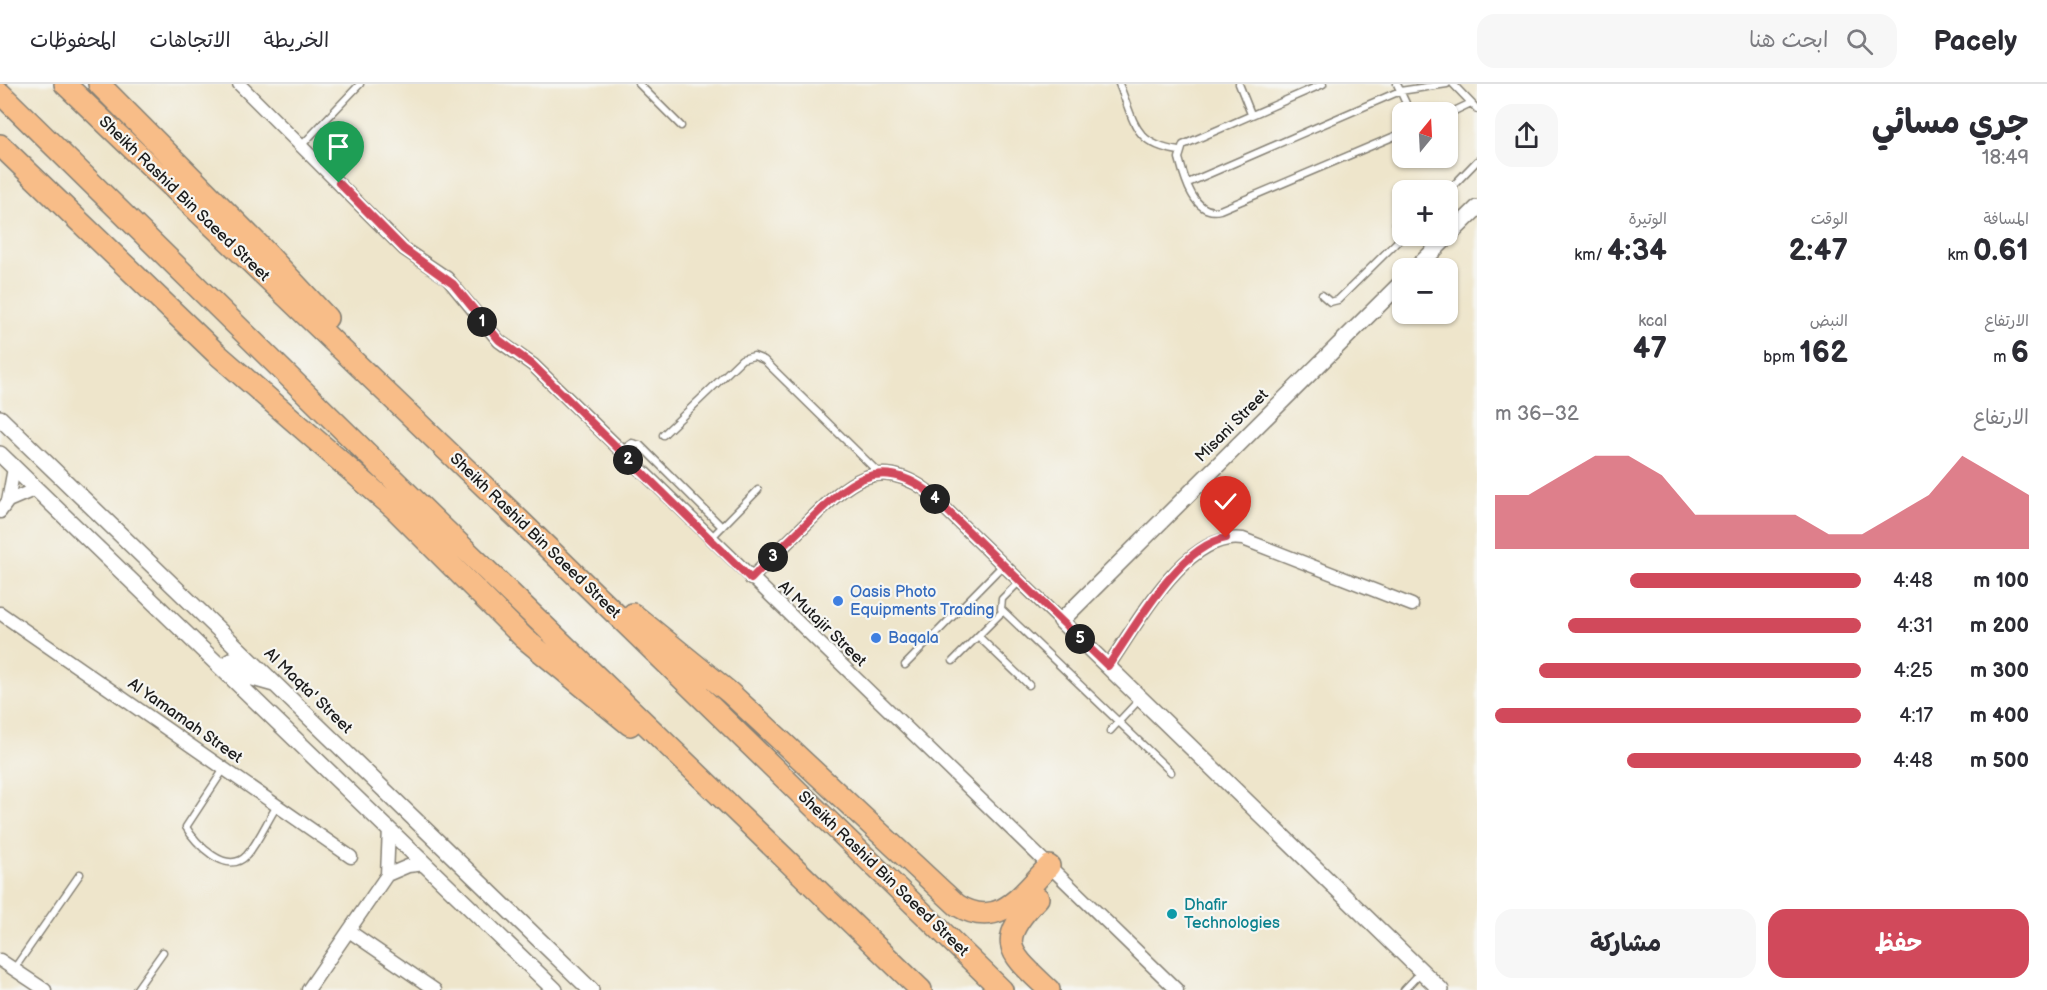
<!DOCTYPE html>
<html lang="ar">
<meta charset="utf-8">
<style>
:root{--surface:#fff;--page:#f7f7f7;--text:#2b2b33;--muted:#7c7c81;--line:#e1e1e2;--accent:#d1495b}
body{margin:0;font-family:"Balsamiq Sans","Playpen Sans Arabic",sans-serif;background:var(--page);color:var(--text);direction:rtl;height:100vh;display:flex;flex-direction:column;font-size:22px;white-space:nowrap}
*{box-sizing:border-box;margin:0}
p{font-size:20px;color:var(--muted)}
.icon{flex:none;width:33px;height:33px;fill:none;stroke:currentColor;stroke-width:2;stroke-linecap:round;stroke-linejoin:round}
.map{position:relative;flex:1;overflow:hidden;direction:ltr}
.panel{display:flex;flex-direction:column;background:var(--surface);width:570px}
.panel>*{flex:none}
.needle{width:39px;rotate:18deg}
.fabs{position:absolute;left:1392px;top:18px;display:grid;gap:12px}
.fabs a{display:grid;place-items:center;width:66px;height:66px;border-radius:12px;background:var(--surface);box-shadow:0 2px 4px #0004;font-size:30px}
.pin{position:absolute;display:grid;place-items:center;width:51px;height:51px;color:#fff;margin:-62px -26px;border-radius:50% 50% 50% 0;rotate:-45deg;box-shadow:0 0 6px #0007}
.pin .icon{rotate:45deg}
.km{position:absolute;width:30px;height:30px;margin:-15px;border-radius:50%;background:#222;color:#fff;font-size:16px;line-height:30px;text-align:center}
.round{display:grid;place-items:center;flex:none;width:63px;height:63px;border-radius:18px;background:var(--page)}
.overview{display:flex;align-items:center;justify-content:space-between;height:102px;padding:0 18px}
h1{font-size:33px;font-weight:700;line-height:45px}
.figures{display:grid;grid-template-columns:repeat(3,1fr);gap:9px;height:102px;padding:6px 18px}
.figures div{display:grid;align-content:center}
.figures b{font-size:30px;font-weight:700}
.figures small{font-size:16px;font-weight:400}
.figures p{font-size:16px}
.chart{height:168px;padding:12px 18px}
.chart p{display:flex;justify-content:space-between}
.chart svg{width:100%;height:108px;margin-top:6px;fill:var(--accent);opacity:.7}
.button{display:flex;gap:12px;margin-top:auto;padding:12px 18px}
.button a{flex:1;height:69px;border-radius:18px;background:var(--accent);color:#fff;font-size:24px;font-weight:700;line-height:69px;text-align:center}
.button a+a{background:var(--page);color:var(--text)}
ul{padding:0 18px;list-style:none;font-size:20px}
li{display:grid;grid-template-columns:96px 72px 1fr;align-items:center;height:45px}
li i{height:15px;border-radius:8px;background:var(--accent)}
header{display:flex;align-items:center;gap:36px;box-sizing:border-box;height:84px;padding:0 30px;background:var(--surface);border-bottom:2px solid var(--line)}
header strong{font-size:28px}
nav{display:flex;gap:33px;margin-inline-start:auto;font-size:21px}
.search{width:420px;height:54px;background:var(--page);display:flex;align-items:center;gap:15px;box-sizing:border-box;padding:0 21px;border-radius:18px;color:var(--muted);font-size:22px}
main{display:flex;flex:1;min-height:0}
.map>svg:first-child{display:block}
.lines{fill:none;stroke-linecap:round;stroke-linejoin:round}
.service-casing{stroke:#858074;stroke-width:9}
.minor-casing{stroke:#858074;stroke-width:15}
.tertiary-casing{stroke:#858074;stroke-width:18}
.trunk-casing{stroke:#858074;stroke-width:24}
.service{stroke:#fff;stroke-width:6}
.minor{stroke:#fff;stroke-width:12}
.tertiary{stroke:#fff;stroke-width:15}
.trunk{stroke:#f8bd88;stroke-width:21}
.route-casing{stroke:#fff;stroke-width:12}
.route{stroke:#d1495b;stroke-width:8}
.shop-dot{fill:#3f7fe0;stroke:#f6f6f2;stroke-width:2}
.culture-dot{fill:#0f9aa8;stroke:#f6f6f2;stroke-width:2}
.labels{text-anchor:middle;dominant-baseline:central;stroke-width:4.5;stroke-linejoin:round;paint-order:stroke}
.street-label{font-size:16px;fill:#1c1c1c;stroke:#f6f6f2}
.shop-label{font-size:16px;fill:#366cbe;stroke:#f6f6f2;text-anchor:start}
.culture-label{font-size:16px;fill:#0d838f;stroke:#f6f6f2;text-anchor:start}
</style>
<header>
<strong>Pacely</strong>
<div class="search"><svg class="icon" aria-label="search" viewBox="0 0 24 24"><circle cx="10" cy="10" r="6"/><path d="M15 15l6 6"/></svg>ابحث هنا</div>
<nav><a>الخريطة</a><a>الاتجاهات</a><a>المحفوظات</a></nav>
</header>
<main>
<section class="panel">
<div class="overview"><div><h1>جري مسائي</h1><p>18:49</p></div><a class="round"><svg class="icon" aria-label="share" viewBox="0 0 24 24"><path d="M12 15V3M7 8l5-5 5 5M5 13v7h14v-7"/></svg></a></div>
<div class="figures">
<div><p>المسافة</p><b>0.61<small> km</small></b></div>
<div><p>الوقت</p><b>2:47</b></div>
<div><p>الوتيرة</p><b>4:34<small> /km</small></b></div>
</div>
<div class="figures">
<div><p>الارتفاع</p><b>6<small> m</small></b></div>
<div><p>النبض</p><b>162<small> bpm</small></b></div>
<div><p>kcal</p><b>47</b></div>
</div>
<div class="chart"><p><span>الارتفاع</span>32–36 m</p>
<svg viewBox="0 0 160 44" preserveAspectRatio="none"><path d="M0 44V22L10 22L20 14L30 6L40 6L50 14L60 30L70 30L80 30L90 30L100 38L110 38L120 30L130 22L140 6L150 14L160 22V44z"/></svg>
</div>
<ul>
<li><b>100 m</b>4:48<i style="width:63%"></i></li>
<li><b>200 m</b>4:31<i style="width:80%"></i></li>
<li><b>300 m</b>4:25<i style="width:88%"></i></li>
<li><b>400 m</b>4:17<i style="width:100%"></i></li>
<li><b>500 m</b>4:48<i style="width:64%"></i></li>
</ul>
<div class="button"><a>حفظ</a><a>مشاركة</a></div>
</section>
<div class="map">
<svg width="1477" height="906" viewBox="0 0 1477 906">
<rect width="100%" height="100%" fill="#f6f6f2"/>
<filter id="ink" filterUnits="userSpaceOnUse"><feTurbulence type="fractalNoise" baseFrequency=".0167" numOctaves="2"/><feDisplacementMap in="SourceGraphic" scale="12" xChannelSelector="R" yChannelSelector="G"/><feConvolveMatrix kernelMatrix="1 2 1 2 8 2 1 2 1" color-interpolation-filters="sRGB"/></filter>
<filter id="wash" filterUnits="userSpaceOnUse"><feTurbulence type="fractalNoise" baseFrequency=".008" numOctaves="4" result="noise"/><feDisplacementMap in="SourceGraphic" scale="24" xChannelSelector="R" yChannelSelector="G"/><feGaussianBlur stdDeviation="1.35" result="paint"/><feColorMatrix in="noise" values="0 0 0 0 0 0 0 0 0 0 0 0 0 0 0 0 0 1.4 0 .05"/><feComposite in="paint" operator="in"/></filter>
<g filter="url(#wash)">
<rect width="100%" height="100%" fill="#eee5cb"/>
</g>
<g filter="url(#ink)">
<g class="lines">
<defs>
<path id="service" d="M639,0l42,42
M1119,0c16,38 14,60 60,67
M1239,0l12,30
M1323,0l-140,61 -4,13c5,19 15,59 41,52l182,-77
M1397,0l13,28
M1453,0l24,25
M1448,30l23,-11
M302,61l58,-61
M1188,99l212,-92 47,-7
M1448,107l29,-30
M1401,153l-5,-14 6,-9
M1322,211l8,7 8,-2 65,-64
M663,351l79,-76 12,-3 10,4 116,114
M621,367l11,-8 8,2 82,82
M710,455l48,-49
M1020,497l-18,18 -1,10 170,163
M978,552l51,49
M953,577l50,-50
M905,581l98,-100
M1110,647l30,-32
M224,685l-38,58c9,16 41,50 61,28 12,-14 20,-34 30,-49
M14,885l66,-95
M136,906l27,-38
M1404,906l17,-18"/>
<path id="minor" d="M239,0l165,165 43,29 52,63 34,24 644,625
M8,417l28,-12
M0,428l8,-11 6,-33
M751,495c18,-19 37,-37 56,-56 37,-36 67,-70 119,-33l135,131
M0,529l351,244
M1108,582c29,-41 78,-136 135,-127l169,66
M387,791l2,-47
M349,847l86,59
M0,876l45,30
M308,906l79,-115 21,-9 18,-2"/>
<path id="tertiary" d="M1416,184l61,-60
M1402,198l-341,339 380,369
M0,334l591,572
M0,370l555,536
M221,583l11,-7 21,18 21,6"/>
<path id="trunk" d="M65,0l446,428 491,478
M99,0l160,161 68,73
M0,9l443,435 478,462
M0,61l216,208 178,155 130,130 106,87
M633,530l97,79 227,212c42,26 65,-11 92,-39
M1038,814c-44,45 -29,54 11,92"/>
</defs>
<!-- service casing -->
<use href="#service" class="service-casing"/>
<!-- minor casing -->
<use href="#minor" class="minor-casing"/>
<!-- tertiary casing -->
<use href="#tertiary" class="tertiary-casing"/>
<!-- trunk casing -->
<use href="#trunk" class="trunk-casing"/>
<!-- service -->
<use href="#service" class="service"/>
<!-- minor -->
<use href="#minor" class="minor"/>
<!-- tertiary -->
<use href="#tertiary" class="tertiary"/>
<!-- trunk -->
<use href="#trunk" class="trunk"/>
</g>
</g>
<g class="lines" filter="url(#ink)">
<defs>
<path id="route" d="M339,99l65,66 49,35 46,56 34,25 218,214c18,-19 37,-38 56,-56 37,-36 67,-70 119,-33l182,176c27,-38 70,-119 118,-128"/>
</defs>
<!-- route casing -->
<use href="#route" class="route-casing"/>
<!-- route -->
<use href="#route" class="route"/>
</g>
<!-- markers -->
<g class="shop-dot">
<circle cx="838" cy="517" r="6"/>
<circle cx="876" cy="554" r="6"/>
</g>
<circle class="culture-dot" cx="1172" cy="830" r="6"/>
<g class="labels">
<!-- street labels -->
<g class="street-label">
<text transform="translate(184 115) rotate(44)">Sheikh Rashid Bin Saeed Street</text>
<text transform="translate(1232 342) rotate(-45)">Misani Street</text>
<text transform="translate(535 452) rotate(44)">Sheikh Rashid Bin Saeed Street</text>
<text transform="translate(822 540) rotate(44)">Al Mutajir Street</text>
<text transform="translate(308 607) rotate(44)">Al Maqta' Street</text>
<text transform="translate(185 637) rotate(35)">Al Yamamah Street</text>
<text transform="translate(883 790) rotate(44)">Sheikh Rashid Bin Saeed Street</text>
</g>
<!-- shop labels -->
<g class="shop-label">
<text x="850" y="508">Oasis Photo<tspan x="850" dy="18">Equipments Trading</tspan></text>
<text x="888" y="554">Baqala</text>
</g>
<!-- culture labels -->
<g class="culture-label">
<text x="1184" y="821">Dhafir<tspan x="1184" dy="18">Technologies</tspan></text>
</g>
</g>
</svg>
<div class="fabs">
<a><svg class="needle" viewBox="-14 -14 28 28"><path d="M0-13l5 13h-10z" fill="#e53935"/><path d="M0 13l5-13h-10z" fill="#7c7c81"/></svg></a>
<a>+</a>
<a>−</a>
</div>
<div class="pin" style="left:339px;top:99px;background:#1e9e55"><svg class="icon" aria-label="arrive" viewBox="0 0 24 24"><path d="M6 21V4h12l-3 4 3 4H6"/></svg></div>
<div class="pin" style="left:1226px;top:454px;background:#d93025"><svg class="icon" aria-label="check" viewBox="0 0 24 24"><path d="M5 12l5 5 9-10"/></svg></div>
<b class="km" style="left:482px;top:238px">1</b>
<b class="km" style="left:628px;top:376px">2</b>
<b class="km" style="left:773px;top:473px">3</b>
<b class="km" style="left:935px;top:415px">4</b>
<b class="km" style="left:1080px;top:555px">5</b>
</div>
</main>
